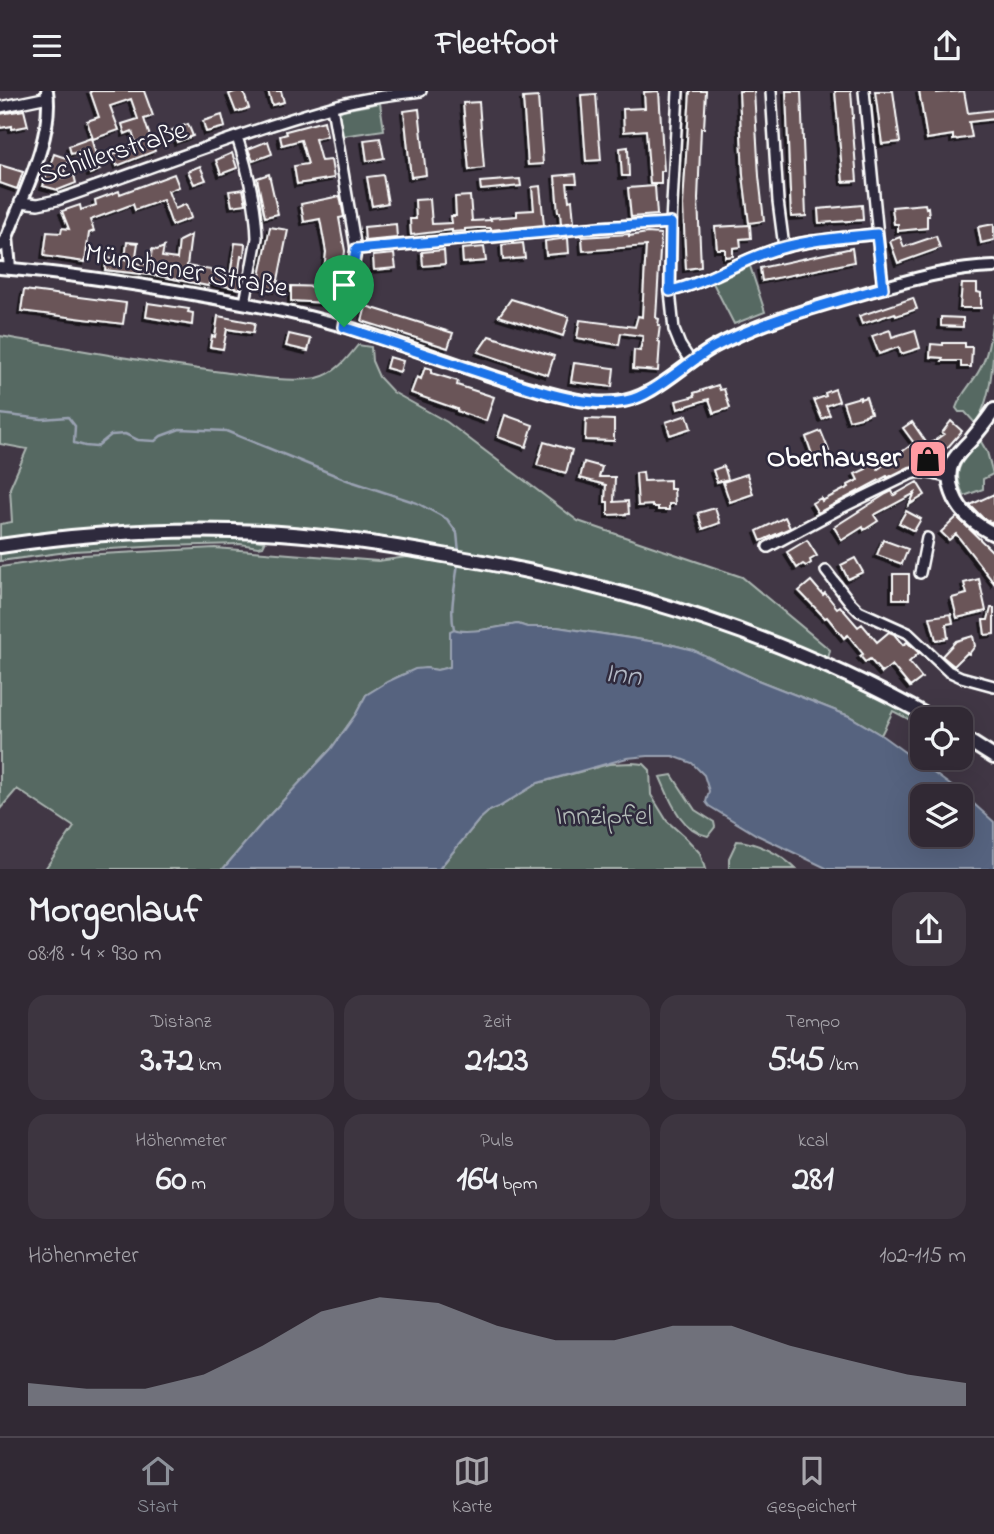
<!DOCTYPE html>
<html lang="de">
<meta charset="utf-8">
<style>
:root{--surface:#312934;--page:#3d3540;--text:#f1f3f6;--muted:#a8a6ac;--line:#4c454f;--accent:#8c9099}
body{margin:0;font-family:"Indie Flower",sans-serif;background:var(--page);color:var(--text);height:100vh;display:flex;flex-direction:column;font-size:26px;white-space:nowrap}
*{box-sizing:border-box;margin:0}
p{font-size:23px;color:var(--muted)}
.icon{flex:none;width:38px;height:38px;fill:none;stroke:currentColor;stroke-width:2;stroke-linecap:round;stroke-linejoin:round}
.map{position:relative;height:778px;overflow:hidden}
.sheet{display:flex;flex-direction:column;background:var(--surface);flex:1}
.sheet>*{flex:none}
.tools{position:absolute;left:910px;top:616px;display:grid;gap:14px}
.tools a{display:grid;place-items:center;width:63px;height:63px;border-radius:14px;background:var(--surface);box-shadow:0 7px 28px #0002,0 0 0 2px var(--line);font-size:35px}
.pin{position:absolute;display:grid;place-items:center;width:60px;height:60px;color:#fff;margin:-72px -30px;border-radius:50% 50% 50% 0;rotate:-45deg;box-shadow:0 0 7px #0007}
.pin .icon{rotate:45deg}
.round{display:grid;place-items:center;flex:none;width:74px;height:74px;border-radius:21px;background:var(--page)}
.head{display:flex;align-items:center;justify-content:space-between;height:119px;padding:0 28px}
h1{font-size:38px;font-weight:700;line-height:52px}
.figures{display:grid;grid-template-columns:repeat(3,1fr);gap:10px;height:119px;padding:7px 28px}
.figures div{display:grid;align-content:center;border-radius:18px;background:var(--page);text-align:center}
.figures b{font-size:35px;font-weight:700}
.figures small{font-size:19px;font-weight:400}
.figures p{font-size:19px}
.chart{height:196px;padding:14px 28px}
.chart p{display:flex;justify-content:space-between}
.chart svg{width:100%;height:126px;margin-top:7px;fill:var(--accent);opacity:.7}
header{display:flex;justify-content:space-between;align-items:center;height:91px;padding:0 28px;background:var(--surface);font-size:32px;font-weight:700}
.menu{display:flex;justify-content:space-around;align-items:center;height:98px;border-top:2px solid var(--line);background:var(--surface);font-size:19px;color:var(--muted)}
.menu a{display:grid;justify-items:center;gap:4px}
.menu .on{color:var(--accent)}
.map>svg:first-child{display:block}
.green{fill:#566962;stroke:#aab4b0;stroke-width:2}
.water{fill:#56647f;stroke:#9aa2b2;stroke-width:2;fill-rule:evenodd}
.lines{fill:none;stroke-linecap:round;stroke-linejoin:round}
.stream{stroke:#9aa2b2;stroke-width:2.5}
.building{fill:#6a5558;stroke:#fff;stroke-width:2;filter:url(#shadow)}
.minor-casing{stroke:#fff;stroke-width:14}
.tertiary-casing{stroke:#fff;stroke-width:16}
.secondary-casing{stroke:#fff;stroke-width:18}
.minor{stroke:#2f2a3d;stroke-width:9}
.tertiary{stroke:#2f2a3d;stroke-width:10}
.secondary{stroke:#2f2a3d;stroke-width:12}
.route-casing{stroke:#fff;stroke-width:14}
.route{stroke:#1a73e8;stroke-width:9}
.labels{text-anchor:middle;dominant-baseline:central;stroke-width:5;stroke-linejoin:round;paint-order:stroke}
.street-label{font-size:28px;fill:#fff;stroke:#2f2a3d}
.poi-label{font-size:28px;font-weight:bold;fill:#fff;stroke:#2f2a3d;text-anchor:end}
.park-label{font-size:28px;fill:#b3bcb8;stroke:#2f2a3d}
.water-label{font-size:30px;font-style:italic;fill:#b3b9c5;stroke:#2f2a3d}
</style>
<header><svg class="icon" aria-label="menu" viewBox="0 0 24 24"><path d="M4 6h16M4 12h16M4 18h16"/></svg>Fleetfoot<svg class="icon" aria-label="share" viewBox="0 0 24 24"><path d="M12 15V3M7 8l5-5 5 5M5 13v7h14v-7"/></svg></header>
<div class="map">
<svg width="994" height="778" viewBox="0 0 994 778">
<defs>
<filter id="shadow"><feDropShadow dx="-3" dy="3" stdDeviation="0" flood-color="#0009"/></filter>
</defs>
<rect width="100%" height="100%" fill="#413745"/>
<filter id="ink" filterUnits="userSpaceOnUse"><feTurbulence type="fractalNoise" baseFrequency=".0143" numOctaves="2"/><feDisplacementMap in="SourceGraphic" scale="14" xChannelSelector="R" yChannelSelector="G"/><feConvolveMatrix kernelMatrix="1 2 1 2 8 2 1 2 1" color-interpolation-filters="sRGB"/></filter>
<g filter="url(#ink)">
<!-- green -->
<path class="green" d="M380,12l4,27 -42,6 -3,-20 1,-4 3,-2z
M750,175l15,46 -31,12 -21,-41z
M994,222c0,33 0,86 -19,110l-10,-11h-6l-3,-4c5,-15 17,-25 24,-39 9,-16 11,-38 14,-56z
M0,245c74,13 147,27 222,36 29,4 66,11 95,6 18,-4 30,-19 41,-33l13,2 1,14 7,16 14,15 54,30 131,99 164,56 88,73 -2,9c-101,-43 -207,-73 -313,-96 -47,-10 -94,-20 -141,-27 -120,-18 -254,-17 -374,4v-16l12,-2 -2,-34 17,-39 -27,-5z
M980,349l7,12 6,22 -10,5v10l-19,7c-14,-27 -1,-36 16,-56z
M213,445l32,2 20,4 -2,4 -5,1 -18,-3 -77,2 -89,5 -74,10v-8c72,-11 140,-15 213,-17z
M215,457l163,13 29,-4 51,6 131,29 56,15 91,28 72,28 87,42 27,15v6l-29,-15 -12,24 -32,-19 -94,-37 -62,-29 -24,-6 -112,-17h-30l-9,-3 -49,8h-8l-10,18 -1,17 -13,3 -11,-2 -25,7 -35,20 -10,19 -25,35 -67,72 -41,48h-178l29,-42 -57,-38 -17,20v-242l82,-12z
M632,672l12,1 6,6 1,25 16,26 19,17 14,15 5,16h-266l40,-49 10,-9 10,-4 39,-24 71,-19z
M672,684l23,35 19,12 1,5 -7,9c-28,-6 -38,-36 -48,-59z
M737,750c20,1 45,14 59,28h-67v-11z"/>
<!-- water -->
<path class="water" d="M518,533l9,3h30l112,17 24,6 62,29 94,37 32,19 83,60 30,27v47h-166l-71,-34 -48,-29 -3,-4 3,-11 -5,-16 -12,-12 -19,-7h-25l-21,2 -89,25 -39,24 -10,4 -10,9 -40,49h-216l41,-48 67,-72 25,-35 10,-19 21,-13 28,-13 11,-1 11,2 13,-3v-36l4,-2c14,6 47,-3 64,-5zM922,705h39v39h-39z"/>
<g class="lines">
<!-- stream -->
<path class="stream" d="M0,323l42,5 26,-2 7,9 -1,17 11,3 11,1 15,-12 14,-1 13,6 17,1 6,-5 19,-7 46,2 121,49 70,23 30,16 10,14 2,19
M454,538c-5,-21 2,-45 4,-67"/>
</g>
<!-- building -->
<path class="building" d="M90,0h54l9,25 -9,3 11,32 -38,15 -4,-12 24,-8 -5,-15 -7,3 -3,-10 16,-5 -7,-20 -21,7 9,24 -26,9 -6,-18 12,-4z
M237,0h6l6,17 -13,4 -7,-18z
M268,0h13l3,11 -12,3z
M659,0l5,80h-3v13h-11l-4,-54 -22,2 -1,-23 22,-1 -1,-16z
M690,0h16l-2,37h-3l-3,71 3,68 -15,2 -3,-64z
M739,0h15l5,85 5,45 -15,2 -6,-48z
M786,0h15l5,125 -15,1z
M835,0h16l2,27h-1l5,63 -14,1z
M875,0h18l7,51 -18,2z
M919,0h18v2l27,-2 4,22 26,-3v9l-25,3 3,15 -19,3v-5l-26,4z
M596,3l5,66 -15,1 -5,-66z
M538,6l5,67 -15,1 -5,-67z
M479,11l5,66 -15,2 -6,-67z
M419,18l7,66 -15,2 -7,-66z
M24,19l4,16 -16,3v-3l-12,2v-14z
M222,24l3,12 -19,5 -3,-11z
M324,30l3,15 -12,3 6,22 10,-1 3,18 -37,6 -3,-18 14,-2 -7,-24 -19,5 -2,-9 7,-2 -1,-3z
M188,33l5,12 -16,6 -5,-12z
M91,47l9,32 -10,4 -9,-23 -10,3 -2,-8z
M380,47l4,20 -17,3 -3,-21z
M268,50l4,13 -19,7 -5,-12z
M628,56l1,29h-7l-2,-28z
M232,62l5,15 -16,6 -5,-14z
M54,63l15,5 -7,19 12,-3 2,8 -18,7 -15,-4z
M0,74l23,7 -6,17 -17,-6z
M200,75l6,14 -12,4 -6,-13z
M174,83l5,13 -11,4 7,18 11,-5 5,14 -19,7 -9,-25 -28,10 -2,-6 -43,16 4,11 -5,2 -4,29 -41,-6 3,-24 14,1 1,-5 7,1 -7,-18 18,-6 1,5 15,-5 -1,-5 24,-9 1,3z
M269,83l9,40 -13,3 -8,-39z
M576,83l1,9h-10l2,18 3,-1 2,22 -13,2 -1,-12h-2l-3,-36z
M383,84l5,28 -16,3 -5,-29z
M520,88l1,7 -40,4 -1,-8z
M540,95l4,39 -53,5v-2h-14l-12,1v2l-13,1v-2l-41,5 -1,-16h6l-1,-19 15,-1 2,25 20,-1 -1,-7h5l-1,-19 15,-1 2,25 19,-1 -1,-2 27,-2v-5l17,-1 -2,-23z
M655,95l2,29 -26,2 -3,-29z
M243,98l3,15 -14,2 -3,-15z
M340,105l4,21 -5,1 6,33 -3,23 -18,-3 2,-19 -6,-33 -16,3 -3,-18z
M925,113l1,4 2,-1 1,9h-2v12l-29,3v-7h-4l-2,-17z
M862,114l1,15 -44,3 -1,-14z
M396,133l1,14 -32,3 -1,-14z
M994,133v16l-13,3 -3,-16z
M750,134l1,13 -11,1 1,8 -8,1v8l-8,1v-8h-8l-2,-22z
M270,136l18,3 -12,60 -18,-4z
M647,142l14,1 -5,84 3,1 -1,6h2l-2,16 2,1 -2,29 -25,-2 1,-19 6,1 3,-15 -22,-3 -2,12 -42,-7 3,-18 55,7 3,-11 4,1 4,-71 -63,5 -1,-14 47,-3v2z
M191,144l-4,31 24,4v2l19,4 5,-33 10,1 -1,12h-3l-3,21 4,1 -2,11 -31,-6 -1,3 -49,-10 -54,-6 2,-12 18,2 2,-18 11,1 -3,20 15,2 2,-16 5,1 7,-3 -2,10 15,2 2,-18z
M936,145l4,12 -42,15 -8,-22 10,-4 4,10z
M568,147l1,15 -23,2 -1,-14z
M523,152l2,15 -22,2 -1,-15z
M484,156l2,14 -23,2 -1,-14z
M852,157l2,14 -92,19 -2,-13z
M444,159l1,14 -22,2 -1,-14z
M394,163l2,14 -22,2 -1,-14z
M962,193h15v8l4,1v15h-21z
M291,195l36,1v16l-36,-2z
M24,199l102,13 -3,21 -102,-13z
M913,207l4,11 -21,7 -1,-3 -33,11 -3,-8z
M511,208l58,18 -6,19 -64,-20z
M148,212l41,6 -1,3 5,1 -1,12 -46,-8z
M366,215l87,27 -5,15 -86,-27z
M218,225l37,7 -2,10 -26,-4 -4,20 -13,-2 2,-11 3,1z
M941,226l22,1v9l-22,-1z
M890,239l2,7 23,-7 5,18 -19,6 -2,-7 -20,7 -7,-18z
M289,243l22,5 -3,12 -22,-5z
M489,245l65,20 -6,19 -70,-23z
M943,252h22v4h7l-1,20h-10v-6h-19l1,-3 -13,-1 1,-13 12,1z
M389,266l14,4 -3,11 -14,-4z
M574,272l40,5 -2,19 -41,-5z
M425,276l7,2 -1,4 27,8 -1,4 37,12 -8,24 -29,-10v-2l-46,-16 6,-16 4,2z
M718,294l2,5 4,-1 6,19 -16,5 -5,-14 -31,10 -2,-8 19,-5 -1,-3z
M835,298l4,12 -13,5 4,9 -8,4 -8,-19 12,-4 -1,-3z
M860,306v2l6,-2 5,16 -6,2v1l-16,4 -6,-18z
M505,324l28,10 -7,22 -28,-10z
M687,324l4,13 -21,7 -4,-13z
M586,328l28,1v21l-29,-1z
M951,330l11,10 -14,16 -24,18 -1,-1 -14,3 -22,11v-2l-69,37 -6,-10 9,-5 1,3 27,-14 -1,-2 10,-5 -3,-6 11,-5 -1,-2 10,-5 3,7 36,-26 -11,-15 9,-6 16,23 16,-11 -2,-1z
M821,340l8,20 -16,6 -7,-20z
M544,351l28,8 -6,23 -29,-8z
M584,371l18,5 -3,10h16l-1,25 14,-1 1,13 -21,1v-13h-3l1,-17 -26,-7z
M724,375l4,13 -11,3 -4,-12z
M643,381l1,9 26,-1v9h4l1,15h-6v6h-11v-3h-6v-2l-14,1 -2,-33z
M747,383l6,20 -23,8 -7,-20z
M917,391l8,13 -16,10 6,-12 -41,22 4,6 -14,9 -1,-3 -21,13 -8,-13 52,-33 6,-3 2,4z
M994,403v30l-12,-7 -12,-12z
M715,417l5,15 -17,6 -5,-16z
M906,420l15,8 -7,12 -15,-8z
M785,426l5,11 -29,13 -4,-10z
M957,426l37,36v30l-38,-49 -7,6 -8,-8z
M807,449l10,16 -7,4 1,3 -5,3 -3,-2 -6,4 -10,-16z
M883,449l25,9 -6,15 -25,-9z
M855,467l8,14 -15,7 -7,-14z
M893,483h16v25h-16z
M979,488l7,32 -29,7 -5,-20 15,-4 -3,-11z
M811,490l12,14 2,-2 12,15 3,-2 18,21 4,-3 15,18 12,-10 5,2 9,11 4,-3 12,11 -10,9 13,16 -12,9 -18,-22 -10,8 -12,-14 -5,3 -5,-6 3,-2 -15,-19 -4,3 -17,-21 -2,1 -26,-27z
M991,517h3v26l-9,1 -2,-15h5z
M951,523l2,9 -7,1 2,14 -12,2 -6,-23z
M973,545l2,10 -6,8 -2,-1 -13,13 -12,-10 14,-15z"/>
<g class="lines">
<defs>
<path id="minor" d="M678,0l-7,132 -1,68 4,39 6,15 11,17
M771,0l7,110 6,46
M864,0l19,197
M0,16l48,-10
M332,16l24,142 -12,78
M237,46c11,33 19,66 20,101l-12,65
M20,111l18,2 19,-4c91,-31 182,-67 274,-93 30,-9 60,-12 90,-16
M356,158l245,-22 70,-4
M670,200c34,-7 63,-27 95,-38 36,-13 75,-15 112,-19
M768,456l73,-39 70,-34c14,-4 26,1 39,4
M826,480l24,31 9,9 49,22 40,38 13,6 33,9
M920,482l7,-35"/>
<path id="tertiary" d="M7,146l3,31
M0,155l7,-9c16,-42 47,-101 40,-146
M0,177c65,5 130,15 193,26 51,9 101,18 150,32 61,18 120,42 180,60 30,8 62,19 93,16 38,-3 68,-39 100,-56 45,-24 96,-38 144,-52 44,-12 87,-26 134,-27"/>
<path id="secondary" d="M994,319c-7,11 -15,20 -23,30 -6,6 -13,13 -18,21 -10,19 3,46 18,58 7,7 15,11 23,15
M0,455c92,-14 187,-19 280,-13 55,4 109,12 163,22 170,28 339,79 490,164
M961,645l33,21"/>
</defs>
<!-- minor casing -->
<use href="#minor" class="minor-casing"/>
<!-- tertiary casing -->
<use href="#tertiary" class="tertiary-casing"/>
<!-- secondary casing -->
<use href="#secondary" class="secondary-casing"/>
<!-- minor -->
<use href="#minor" class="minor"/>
<!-- tertiary -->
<use href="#tertiary" class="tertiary"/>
<!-- secondary -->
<use href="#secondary" class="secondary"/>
</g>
</g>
<g class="lines" filter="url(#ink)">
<defs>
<path id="route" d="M671,132l-1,68c34,-7 63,-27 95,-38 36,-13 75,-15 112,-19l6,54c-56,16 -115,31 -167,58 -27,14 -62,50 -90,55 -41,7 -86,-10 -125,-22 -53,-17 -105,-35 -157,-52l12,-78 245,-22z"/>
</defs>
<!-- route casing -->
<use href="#route" class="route-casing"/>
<!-- route -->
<use href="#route" class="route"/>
</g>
<!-- icons -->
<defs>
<symbol id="shop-square" viewBox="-11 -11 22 22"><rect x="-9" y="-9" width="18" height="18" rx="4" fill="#ff9aa2" stroke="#2f2a3d"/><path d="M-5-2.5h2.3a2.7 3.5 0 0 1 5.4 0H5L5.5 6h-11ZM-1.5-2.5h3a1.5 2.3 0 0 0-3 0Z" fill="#111"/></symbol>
</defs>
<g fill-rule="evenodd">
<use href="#shop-square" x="906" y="346" width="44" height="44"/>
</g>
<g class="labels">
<!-- street labels -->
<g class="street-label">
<text transform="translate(113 63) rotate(-18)">Schillerstraße</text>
<text transform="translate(186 181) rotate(10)">Münchener Straße</text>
</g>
<!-- poi labels -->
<g class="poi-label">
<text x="901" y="368">Oberhauser</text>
</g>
<!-- park labels -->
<g class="park-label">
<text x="604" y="726">Innzipfel</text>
</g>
<!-- water labels -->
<g class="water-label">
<text transform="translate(623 585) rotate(8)">Inn</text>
</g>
</g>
</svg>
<div class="tools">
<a><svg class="icon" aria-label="locate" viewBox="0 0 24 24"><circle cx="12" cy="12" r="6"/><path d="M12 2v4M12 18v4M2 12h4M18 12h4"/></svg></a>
<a><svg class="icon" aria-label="layers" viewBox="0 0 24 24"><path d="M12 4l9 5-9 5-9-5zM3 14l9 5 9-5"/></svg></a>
</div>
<div class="pin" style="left:344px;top:236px;background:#1e9e55"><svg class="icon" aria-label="arrive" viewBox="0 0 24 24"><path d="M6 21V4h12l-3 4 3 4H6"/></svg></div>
</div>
<section class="sheet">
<div class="head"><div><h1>Morgenlauf</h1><p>08:18 · 4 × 930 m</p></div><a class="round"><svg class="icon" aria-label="share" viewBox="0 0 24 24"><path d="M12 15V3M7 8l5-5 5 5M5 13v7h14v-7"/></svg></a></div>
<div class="figures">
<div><p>Distanz</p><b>3.72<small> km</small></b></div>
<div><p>Zeit</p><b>21:23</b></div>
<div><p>Tempo</p><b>5:45<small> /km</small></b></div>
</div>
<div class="figures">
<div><p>Höhenmeter</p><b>60<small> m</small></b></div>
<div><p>Puls</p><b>164<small> bpm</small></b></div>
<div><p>kcal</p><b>281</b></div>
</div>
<div class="chart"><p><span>Höhenmeter</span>102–115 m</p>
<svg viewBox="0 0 160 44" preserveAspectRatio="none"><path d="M0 44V36L10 38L20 38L30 33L40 23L50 11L60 6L70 8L80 16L90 21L100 21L110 16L120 16L130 23L140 28L150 33L160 36V44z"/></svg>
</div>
</section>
<nav class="menu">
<a class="on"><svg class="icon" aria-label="home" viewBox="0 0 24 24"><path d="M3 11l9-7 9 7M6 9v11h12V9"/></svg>Start</a>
<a><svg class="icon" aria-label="map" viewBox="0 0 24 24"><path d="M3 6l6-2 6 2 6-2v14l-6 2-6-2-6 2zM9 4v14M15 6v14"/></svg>Karte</a>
<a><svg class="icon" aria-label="saved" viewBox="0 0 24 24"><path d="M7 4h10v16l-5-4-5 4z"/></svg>Gespeichert</a>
</nav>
